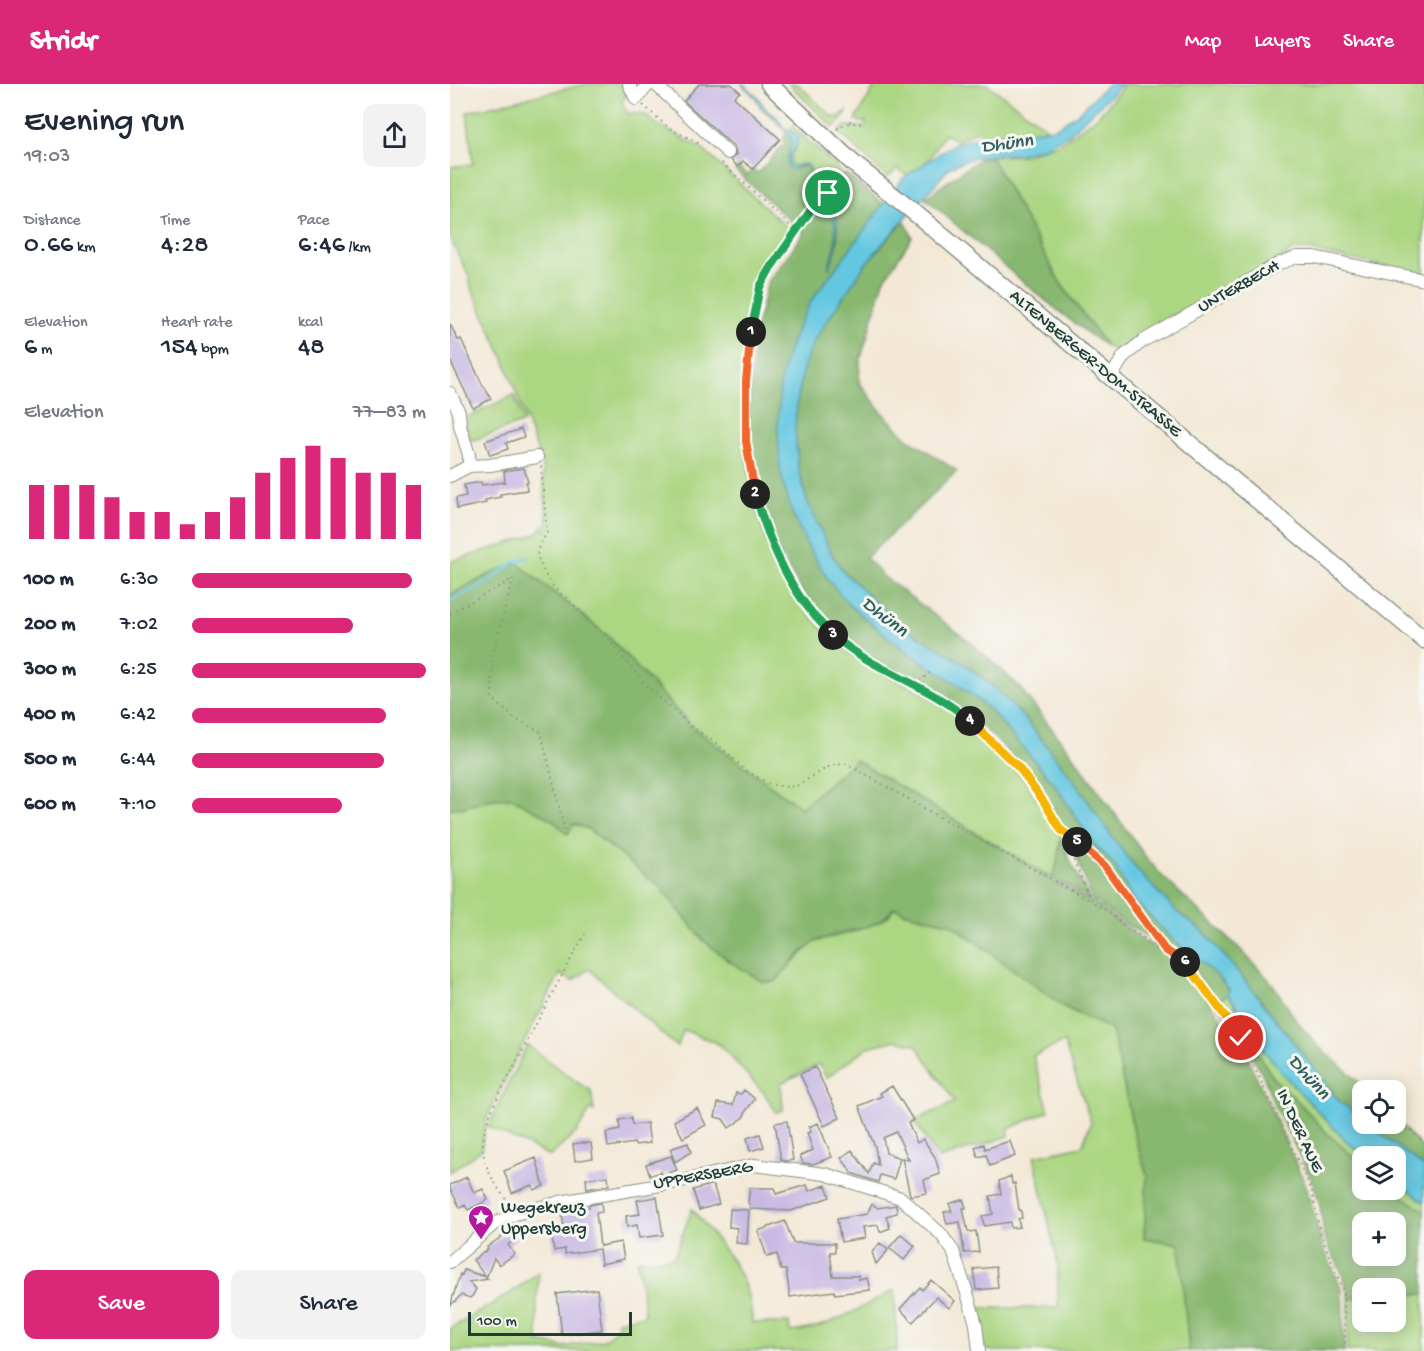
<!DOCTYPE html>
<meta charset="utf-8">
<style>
:root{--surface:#fff;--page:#f2f2f3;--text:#1f2937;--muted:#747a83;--accent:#db2777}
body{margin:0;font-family:"Gochi Hand",sans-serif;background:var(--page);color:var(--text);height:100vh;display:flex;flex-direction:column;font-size:22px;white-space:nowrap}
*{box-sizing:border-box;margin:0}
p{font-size:20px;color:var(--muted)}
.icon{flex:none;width:33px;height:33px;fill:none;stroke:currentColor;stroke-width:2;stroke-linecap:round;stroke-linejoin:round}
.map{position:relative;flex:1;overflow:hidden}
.sheet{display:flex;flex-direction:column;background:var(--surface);width:450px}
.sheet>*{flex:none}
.tools{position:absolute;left:902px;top:996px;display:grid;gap:12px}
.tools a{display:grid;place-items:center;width:54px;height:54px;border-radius:12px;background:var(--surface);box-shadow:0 3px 15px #0003;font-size:30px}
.scale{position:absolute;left:18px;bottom:15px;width:164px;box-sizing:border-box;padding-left:6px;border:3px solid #1f3d34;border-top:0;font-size:16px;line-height:21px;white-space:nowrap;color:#1f3d34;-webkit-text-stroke:4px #f6f6f2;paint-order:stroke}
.pin{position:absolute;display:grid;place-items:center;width:51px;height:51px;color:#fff;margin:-26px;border:3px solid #fff;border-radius:50%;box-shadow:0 2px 6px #0007}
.km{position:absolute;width:30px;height:30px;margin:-15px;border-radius:50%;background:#222;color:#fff;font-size:16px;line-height:30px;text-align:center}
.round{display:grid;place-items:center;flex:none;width:63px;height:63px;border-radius:12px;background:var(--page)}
.summary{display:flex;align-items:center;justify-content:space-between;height:102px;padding:0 24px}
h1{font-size:33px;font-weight:600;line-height:45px}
.stats{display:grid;grid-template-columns:repeat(3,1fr);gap:9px;height:102px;padding:6px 24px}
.stats div{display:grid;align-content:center}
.stats b{font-size:26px;font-weight:600}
.stats small{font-size:16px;font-weight:400}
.stats p{font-size:16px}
.chart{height:168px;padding:12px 24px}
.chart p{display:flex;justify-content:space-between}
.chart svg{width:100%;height:108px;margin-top:6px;stroke:var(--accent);stroke-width:6}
.primary-button{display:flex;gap:12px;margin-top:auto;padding:12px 24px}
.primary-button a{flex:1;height:69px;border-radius:12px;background:var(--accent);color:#fff;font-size:24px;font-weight:600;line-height:69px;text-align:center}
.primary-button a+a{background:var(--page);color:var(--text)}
ul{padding:0 24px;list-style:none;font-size:20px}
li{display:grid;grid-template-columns:96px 72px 1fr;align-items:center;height:45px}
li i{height:15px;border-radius:8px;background:var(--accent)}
header{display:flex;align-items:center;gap:36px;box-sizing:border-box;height:84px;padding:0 30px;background:var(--accent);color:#fff}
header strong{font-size:28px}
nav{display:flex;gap:33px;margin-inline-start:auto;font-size:21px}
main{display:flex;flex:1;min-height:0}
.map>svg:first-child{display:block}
.green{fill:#abd682;stroke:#658a5b;stroke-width:1.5}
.forest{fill:#88b770;stroke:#547a52;stroke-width:1.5;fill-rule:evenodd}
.water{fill:#63c7e1;stroke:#41828a;stroke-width:1.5}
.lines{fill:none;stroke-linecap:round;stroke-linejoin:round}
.stream{stroke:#63c7e1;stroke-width:3}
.building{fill:#c8b8e3}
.minor-casing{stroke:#899284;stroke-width:14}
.major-casing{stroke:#899284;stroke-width:19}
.path{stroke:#899284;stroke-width:2;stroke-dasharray:1.5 4.5;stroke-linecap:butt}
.minor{stroke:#fff;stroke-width:12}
.major{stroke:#fff;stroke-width:16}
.split-1-casing{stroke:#fff;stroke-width:12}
.split-2-casing{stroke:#fff;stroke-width:12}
.split-3-casing{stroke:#fff;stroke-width:12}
.split-4-casing{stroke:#fff;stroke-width:12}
.split-5-casing{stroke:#fff;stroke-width:12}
.split-6-casing{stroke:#fff;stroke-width:12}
.split-7-casing{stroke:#fff;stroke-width:12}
.split-1{stroke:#22a559;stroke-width:8}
.split-2{stroke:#f0652b;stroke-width:8}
.split-3{stroke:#22a559;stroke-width:8}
.split-4{stroke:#22a559;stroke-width:8}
.split-5{stroke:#f5b400;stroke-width:8}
.split-6{stroke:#f0652b;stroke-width:8}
.split-7{stroke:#f5b400;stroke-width:8}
.labels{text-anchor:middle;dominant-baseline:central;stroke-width:6;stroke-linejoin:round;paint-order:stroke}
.street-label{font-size:18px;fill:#1f3d34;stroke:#f6f6f2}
.poi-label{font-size:18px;fill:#1f3d34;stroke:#f6f6f2;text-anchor:start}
.water-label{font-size:20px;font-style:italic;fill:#30605f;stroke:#f6f6f2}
</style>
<header>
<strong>Stridr</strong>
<nav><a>Map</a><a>Layers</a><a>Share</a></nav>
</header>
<main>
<section class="sheet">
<div class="summary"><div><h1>Evening run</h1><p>19:03</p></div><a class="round"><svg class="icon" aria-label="share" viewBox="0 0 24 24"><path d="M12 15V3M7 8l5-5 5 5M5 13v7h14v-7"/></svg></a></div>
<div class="stats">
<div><p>Distance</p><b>0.66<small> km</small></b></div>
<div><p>Time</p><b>4:28</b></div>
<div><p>Pace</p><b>6:46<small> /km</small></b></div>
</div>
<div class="stats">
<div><p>Elevation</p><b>6<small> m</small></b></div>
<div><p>Heart rate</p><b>154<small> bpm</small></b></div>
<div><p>kcal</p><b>48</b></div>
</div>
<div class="chart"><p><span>Elevation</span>77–83 m</p>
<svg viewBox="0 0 160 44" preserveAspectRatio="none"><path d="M5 44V22M15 44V22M25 44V22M35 44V27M45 44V33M55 44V33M65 44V38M75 44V33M85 44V27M95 44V17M105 44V11M115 44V6M125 44V11M135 44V17M145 44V17M155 44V22"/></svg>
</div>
<ul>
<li><b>100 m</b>6:30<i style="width:94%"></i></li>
<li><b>200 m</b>7:02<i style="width:69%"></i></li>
<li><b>300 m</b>6:25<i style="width:100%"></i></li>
<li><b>400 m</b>6:42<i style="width:83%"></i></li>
<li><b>500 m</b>6:44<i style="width:82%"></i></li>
<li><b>600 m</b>7:10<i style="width:64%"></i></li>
</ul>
<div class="primary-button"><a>Save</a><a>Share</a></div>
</section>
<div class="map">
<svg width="974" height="1267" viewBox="0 0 974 1267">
<rect width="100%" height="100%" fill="#f6f6f2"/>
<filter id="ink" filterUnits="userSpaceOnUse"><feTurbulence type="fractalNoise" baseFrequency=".0167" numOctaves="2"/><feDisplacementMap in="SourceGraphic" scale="12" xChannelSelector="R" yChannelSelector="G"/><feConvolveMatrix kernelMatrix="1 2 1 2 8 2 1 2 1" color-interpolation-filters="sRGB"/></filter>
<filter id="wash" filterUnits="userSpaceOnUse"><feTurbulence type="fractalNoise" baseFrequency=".008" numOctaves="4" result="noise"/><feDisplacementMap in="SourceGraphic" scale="24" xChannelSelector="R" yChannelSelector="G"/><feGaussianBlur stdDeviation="1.35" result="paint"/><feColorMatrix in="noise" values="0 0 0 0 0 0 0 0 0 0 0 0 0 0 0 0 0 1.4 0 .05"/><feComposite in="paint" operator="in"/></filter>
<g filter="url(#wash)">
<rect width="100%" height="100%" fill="#f3e8d5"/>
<!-- green -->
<path class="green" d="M136,0h35l5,12 -4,6 5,11 19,2 10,9 44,23 89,82 2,4 -34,49 -8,44 -6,61v54l10,56 14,46 40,68 25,28 29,22 82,42 44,38 36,38 25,35 13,23 -4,27 -5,14 -80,-47 -116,-71 -55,48 -110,-82 -83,-90 -91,-73 -67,32v-33l86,-28 8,-9 1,6 3,-3 -6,-64 -38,-105 -33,-72 -2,-11 -19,-38v-71l23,-3 -6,-52z
M339,0h9l34,33h6l9,-6c-3,7 -8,13 -14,16z
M426,0h111l60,44 -21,9 -33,2 -17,-8 -18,10 -13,-7 -17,26 -19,17 -11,-8 -11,8 -48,-45 6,-6 20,1 1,-5h-6l-4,-3z
M675,0h299v191l-120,-26 -10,1 -177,101 -10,-4 -46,-63 -70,-127 34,-2 35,-12 38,-27z
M342,42l46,42 5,15 -11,14 -1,-8 -11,-13 -8,2 -2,-10 -8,-4 -8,2 -4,-1c-2,-6 2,-14 7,-18l-8,-17z
M64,311l10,27 -53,19 -5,-14 2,-10z
M62,714l41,22 14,13 7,-9 14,5 73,59 42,52 26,21 34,21 33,-22 18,-18 42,-11 33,-15 5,-9 10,5 47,12 115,84 46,22 23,107 12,38 -3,62 35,7 10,107h-195l-11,-2 -8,-41h83v-43l-24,-109 48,-10 9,-24 -27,-80 -31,14 16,55 -41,18 1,7 -70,23 -25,-38 41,-19 -39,-57 -20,-5 -28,7 -42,31 -6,-14 -39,19 2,27 -7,2 -11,-18 -46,-50 -35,-14 -7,17 -88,-78 -16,12 -13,-7 -50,95 -24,51 -5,30 -31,22v-364h11l31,-9z
M777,910c11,12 9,17 16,28 10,18 27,31 37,49l64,68 21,17h-3v9l-34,-31 -35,-38 -18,-16 -55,-81z
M77,961l54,40 10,5 3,21 -3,-2 -15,24 -26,23 -62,-29z
M945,1095l29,23v9l-27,-19 -2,-4z
M242,1125c28,35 60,68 60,114h37l1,9c39,-3 71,-25 105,-42l2,61h-447v-22l59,-35 30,-22 -2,27 1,43 25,5 41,-7 14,-13 -1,-6 28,-6 -8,-55 37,-3z
M974,1210v57h-77l2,-53 13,-1v25h33v-27z"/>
<!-- forest -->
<path class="forest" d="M337,48l5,8 -5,22 5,7 15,-3 5,14 11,-2c7,19 17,51 12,72 -2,7 -6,10 -6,18 1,-8 5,-12 7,-18 5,-17 -2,-37 -4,-53l10,-14 -1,-4 5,-5 38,30 -73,97 -12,23 -14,37 -4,110 10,39 16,35 22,36 21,25 60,48 46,29 33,26 65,74 38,59 22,23 19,34 40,41 45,36 12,16 -9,7 54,81 18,16 35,38 34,31v25l33,-2 5,7 24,16v83l-29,1v-7h-33v9l-13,1 -5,-21 -20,-40 -4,-32 -6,-20 -41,-83 -10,-27 -21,-39 -28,-35 -21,-35 -27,-20 -36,-19 -38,-28 -22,-60 -18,-33 -51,-62 -34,-31 -36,-24 -64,-33 -29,-20 -27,-29 -38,-66 -15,-45 -9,-53 1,-58 6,-57 12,-46 36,-49 -69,-63 3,-3 9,8 6,-5 5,3 27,-30 -2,-4zM912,1138h33v34h-33z
M541,73l70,127 46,63c-64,-45 -122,-98 -182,-149l54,-39z
M455,137l7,16 -28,43 -24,81 -1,21 21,28 26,27 51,34 -91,87 18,19 84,63 49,44 60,77 68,95 18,21 76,71 33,35 24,37 21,25 42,37 7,8h-4v28l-23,-17 -94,-121 -41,-48 -26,-19 -39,-41 -25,-32 -37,-55 -50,-64 -29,-30 -36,-29 -50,-30 -24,-18 -46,-44 -10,-15 -25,-54 -9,-35 -3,-38 2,-25 7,-38 10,-25 53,-78z
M67,479l91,73 83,90 110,82 55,-48 178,108 18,13 40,21 53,40 20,9 14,11 13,14 54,78 61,134 15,57 20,44 2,62h-155l-10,-107 -35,-6 3,-63 -12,-38 -23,-107 -46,-22 -115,-84 -47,-12 -10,-5c-16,27 -54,21 -79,35 -14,8 -29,29 -40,40h-12l-34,-21 -26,-21 -42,-52 -73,-59 -14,-5 -7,10 -14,-14 -41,-22 -20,1 -31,9h-11v-213l48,-25z
M611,753l11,28 17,33 -37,-20 5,-14z
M945,1035l29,30v18l-56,-43h27z"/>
<!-- water -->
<path class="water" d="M291,0h3l13,12 11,16 8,4 7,11 15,9c2,11 -11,17 -8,29l4,1 13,-2 3,4 2,10 12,-2c11,20 15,48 12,70 0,8 -5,16 -7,23 0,-8 5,-15 6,-23 2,-24 -4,-46 -12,-68l-11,2 -3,-11 -4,-4 -14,4 -3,-2 -1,-5 5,-22 -18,-22 -13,-10 -6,-11z
M658,0h14l-53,50 -27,14 -22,6h-20l-28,4 -22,9 -83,95 -53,78 -10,25 -7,38 -2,25 3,38 9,35 25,54 10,15 46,44 24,18 50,30 36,29 29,30 50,64 37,55 25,32 39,41 26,19 41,48 94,121 23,17v6h6l56,43v35l-29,-23v-23h-30l-21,-17 -64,-68 -5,-8 -14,-15 -19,-27 -5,-15 -10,-12 3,-3 -12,-15 -45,-36 -40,-41 -19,-34 -22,-23 -38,-59 -65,-74 -33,-26 -46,-29 -60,-48 -21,-25 -22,-36 -16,-35 -11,-39 -2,-43 2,-44 5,-23 14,-37 12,-23 92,-123 51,-34 26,-7 75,-9 22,-14z"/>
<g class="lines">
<!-- stream -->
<path class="stream" d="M0,516l35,-16 29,-22 15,-5"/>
</g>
<g id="blocks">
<!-- building -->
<path class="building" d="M249,0h32l9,8 -6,5 46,42 -27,30 -10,-8 -5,6 -7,-7 5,-6 -2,-7 -50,-46z
M0,240l8,16 3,-1 22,47h1l7,13 -18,9 -23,-48z
M71,345l3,8 -18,6 2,6 -18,6 -5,-14z
M74,384l4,14h-2l1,8 -27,4 1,3 -16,3 1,3 -29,6 -1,-11 10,-2 -2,-11 17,-3 1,3 23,-3 -1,-11z
M365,983l25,51 -16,8 -24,-52z
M442,1002l21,34 -5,3 9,20 6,-4 12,18 5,17 -16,6 3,13 -16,3 -1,-1 -8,-37 7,2 -13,-28 -13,6 3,15 14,5 -6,21 -14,-4 -2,7 -27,-9v-2l-10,-13 11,-8 17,24 4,-11 5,2 -3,-18 -16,-41 23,-10 -2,-3z
M294,1006l11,9 -9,12 -3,7 -14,10 -6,-9 -8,-2 3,-14 15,2 3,-12 5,1z
M247,1024l9,17 -23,13 -9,-17z
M181,1034l1,7 15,-2 3,20 -15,2 -1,-2 -26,4 -2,-14 14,-3 -1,-10z
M337,1037l6,39 -7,1 -5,-1 -6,-37z
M368,1039l14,34 -19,7 -10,-1 -3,-7 13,-6 -6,-17 4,-1 -2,-5z
M310,1050l4,13 -14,4 -3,-13z
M560,1057l5,15 -25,10 -4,-11 -8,2 -3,-10 9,-3 1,5z
M130,1059h11l2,15 -18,3 -2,-17z
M238,1059l3,9 -16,10 -5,-13z
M221,1072l6,14 -16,5 -1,-3 -10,4 -4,-12z
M86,1074l8,28 -10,4 -2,-5 -20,8 -8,-22z
M158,1092l1,9 -22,4 -1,-10z
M561,1092l1,8 3,-1 4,27h2l1,8 -4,1 2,8 -9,1 -1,-6 -26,4 -2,-10 11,-2 -3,-18 11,-2 -2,-13z
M17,1093l7,16 9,-4 5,11 -20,10 -3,-5 -5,3 -10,-20v-3z
M263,1100l6,20 -20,6 -6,-20z
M357,1101l2,6 17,-6 4,12 -39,14 -40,-2 -3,-7 2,-14h24l2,6z
M207,1113l6,38 -24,3 -2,-13 -10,2 -1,-11 14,-2 -3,-14z
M513,1115l3,9h-3l5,24 8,-1 3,21 -15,1 -4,-31 -13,2 -3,-12 8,-1 -3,-7z
M151,1119l1,9 -6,1 4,33 21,-4 3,17 -23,5 -2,-15 -34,5v-5l-11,2 -3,-18h5l-1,-5 9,-2 -3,-16 28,-3v-2z
M422,1120l6,4 18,-3 1,8 -11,3 4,12 -10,4 -2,-7 -15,2 2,11 -24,4 -4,-23 30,-5z
M280,1125l19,1 -2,34 -11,-1 1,-15 -8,-1z
M335,1137l8,22h42v9h-5l3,24h26v4l8,-2 3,12 -35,4 -1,-3 -44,6 -4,-27h-5l-4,-16 -10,3 -9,-26z
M61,1146l6,8 -9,7 7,9 -16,11 -5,-7 -8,20 3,1 -21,3 8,7 -3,6 -3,3 -9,-3 -11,11 10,-32 2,1 2,-5 22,7 -13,-17 15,-11 -1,-2z
M451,1150l14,12 -11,14 -15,-12z
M430,1159l8,7 -12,14 -4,-12z
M546,1183l2,21 -22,2 -2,-21z
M481,1196l24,21 -6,7 -13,-11 -23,25 -13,-13 20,-22 2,3z
M147,1205l5,41 -40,5 -5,-41z"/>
</g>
</g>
<g filter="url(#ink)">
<use href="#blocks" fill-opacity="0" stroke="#899284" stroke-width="1.5"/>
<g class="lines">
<defs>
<path id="minor" d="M179,0l7,15 13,-15
M205,0l73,69
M661,293l13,-21 19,-15 137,-78 17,-6h17l110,23
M0,309l9,19 1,14 9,29v11
M0,392l19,-10 21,-1 47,-8
M0,1178l44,-38 21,-10 45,-12 112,-19 82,-18 71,9 76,24 40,36 12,17 14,42 9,31 3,27"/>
<path id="major" d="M319,0l85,80 67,54 503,422"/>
</defs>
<!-- minor casing -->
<use href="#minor" class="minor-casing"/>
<!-- major casing -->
<use href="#major" class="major-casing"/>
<!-- path -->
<path class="path" d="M193,21l26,23 33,17
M400,38l2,-6
M387,45c9,-7 15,-7 25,-5
M272,79l75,69
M394,90l-14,18 -17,15 -43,62 -10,18 -8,35 -6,59v60l9,54 15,46 23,45 15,23 17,19 25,22 13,8 71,36 26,18 59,56 42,62 30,71 16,10 21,18 55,31 58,78 71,153 8,41 24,61 1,58
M91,382l6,68 -5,6 -5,11 1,7 6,15 11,16 14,11 37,37 41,49 44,40 30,21 23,22 25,15 18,3 9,-1 36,-21 15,-1 99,57 145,80
M63,495l-21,78v41l22,20 27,14 25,104
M0,529l63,-34
M465,601l16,-13
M611,746l44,36 58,81
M919,1005l2,1
M945,1028l29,31
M59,1120c-12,-18 -26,-35 -26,-58 0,-28 20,-57 32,-81 23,-44 45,-88 70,-131"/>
<!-- minor -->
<use href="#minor" class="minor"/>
<!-- major -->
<use href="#major" class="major"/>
</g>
</g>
<g class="lines" filter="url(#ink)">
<defs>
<path id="split-1" d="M301,248l9,-45 10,-18 43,-62 15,-14"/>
<path id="split-2" d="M301,248l-5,49v60l9,53"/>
<path id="split-3" d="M305,410c15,51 37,104 78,141"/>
<path id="split-4" d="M383,551c41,37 96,49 137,86"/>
<path id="split-5" d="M520,637l49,47 25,34 17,28 16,12"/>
<path id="split-6" d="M627,758l28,24 60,84 20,12"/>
<path id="split-7" d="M735,878l56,76"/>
</defs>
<!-- split-1 casing -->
<use href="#split-1" class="split-1-casing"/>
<!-- split-2 casing -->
<use href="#split-2" class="split-2-casing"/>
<!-- split-3 casing -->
<use href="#split-3" class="split-3-casing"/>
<!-- split-4 casing -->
<use href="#split-4" class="split-4-casing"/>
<!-- split-5 casing -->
<use href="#split-5" class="split-5-casing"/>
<!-- split-6 casing -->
<use href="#split-6" class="split-6-casing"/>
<!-- split-7 casing -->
<use href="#split-7" class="split-7-casing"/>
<!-- split-1 -->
<use href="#split-1" class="split-1"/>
<!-- split-2 -->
<use href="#split-2" class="split-2"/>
<!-- split-3 -->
<use href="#split-3" class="split-3"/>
<!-- split-4 -->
<use href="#split-4" class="split-4"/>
<!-- split-5 -->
<use href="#split-5" class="split-5"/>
<!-- split-6 -->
<use href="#split-6" class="split-6"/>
<!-- split-7 -->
<use href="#split-7" class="split-7"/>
</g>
<!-- icons -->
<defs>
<symbol id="sight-pin" viewBox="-11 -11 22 30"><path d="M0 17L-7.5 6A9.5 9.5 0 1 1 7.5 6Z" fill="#b5179e" stroke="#f6f6f2"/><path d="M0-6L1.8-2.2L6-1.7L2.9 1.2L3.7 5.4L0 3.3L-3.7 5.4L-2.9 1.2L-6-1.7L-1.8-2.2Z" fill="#fff"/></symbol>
</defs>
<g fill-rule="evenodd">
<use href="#sight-pin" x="16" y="1119" width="30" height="40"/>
</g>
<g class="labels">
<!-- street labels -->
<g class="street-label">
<text transform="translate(789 203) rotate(-29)">UNTERBECH</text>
<text transform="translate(645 280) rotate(40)">ALTENBERGER-DOM-STRASSE</text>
<text transform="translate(849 1047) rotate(65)">IN DER AUE</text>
<text transform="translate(253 1092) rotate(-10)">UPPERSBERG</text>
</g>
<!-- poi labels -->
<g class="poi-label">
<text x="51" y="1124">Wegekreuz<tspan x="51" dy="21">Uppersberg</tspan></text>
</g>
<!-- water labels -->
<g class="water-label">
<text transform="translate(557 61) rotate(-8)">Dhünn</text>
<text transform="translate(434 534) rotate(38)">Dhünn</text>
<text transform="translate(858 994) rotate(48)">Dhünn</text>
</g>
</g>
</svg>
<div class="tools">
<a><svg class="icon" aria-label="locate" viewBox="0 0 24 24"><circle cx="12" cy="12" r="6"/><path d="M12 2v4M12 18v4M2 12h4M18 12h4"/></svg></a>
<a><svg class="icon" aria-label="layers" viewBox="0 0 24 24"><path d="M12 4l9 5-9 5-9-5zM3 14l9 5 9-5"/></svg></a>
<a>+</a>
<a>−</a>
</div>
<div class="scale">100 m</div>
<div class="pin" style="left:378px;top:109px;background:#1e9e55"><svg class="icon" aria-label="arrive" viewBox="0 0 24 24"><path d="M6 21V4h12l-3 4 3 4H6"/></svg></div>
<div class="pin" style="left:791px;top:954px;background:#d93025"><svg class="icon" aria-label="check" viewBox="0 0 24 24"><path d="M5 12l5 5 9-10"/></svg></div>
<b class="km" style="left:301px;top:248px">1</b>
<b class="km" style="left:305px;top:410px">2</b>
<b class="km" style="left:383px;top:551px">3</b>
<b class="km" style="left:520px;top:637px">4</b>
<b class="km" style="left:627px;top:758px">5</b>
<b class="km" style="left:735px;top:878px">6</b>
</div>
</main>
